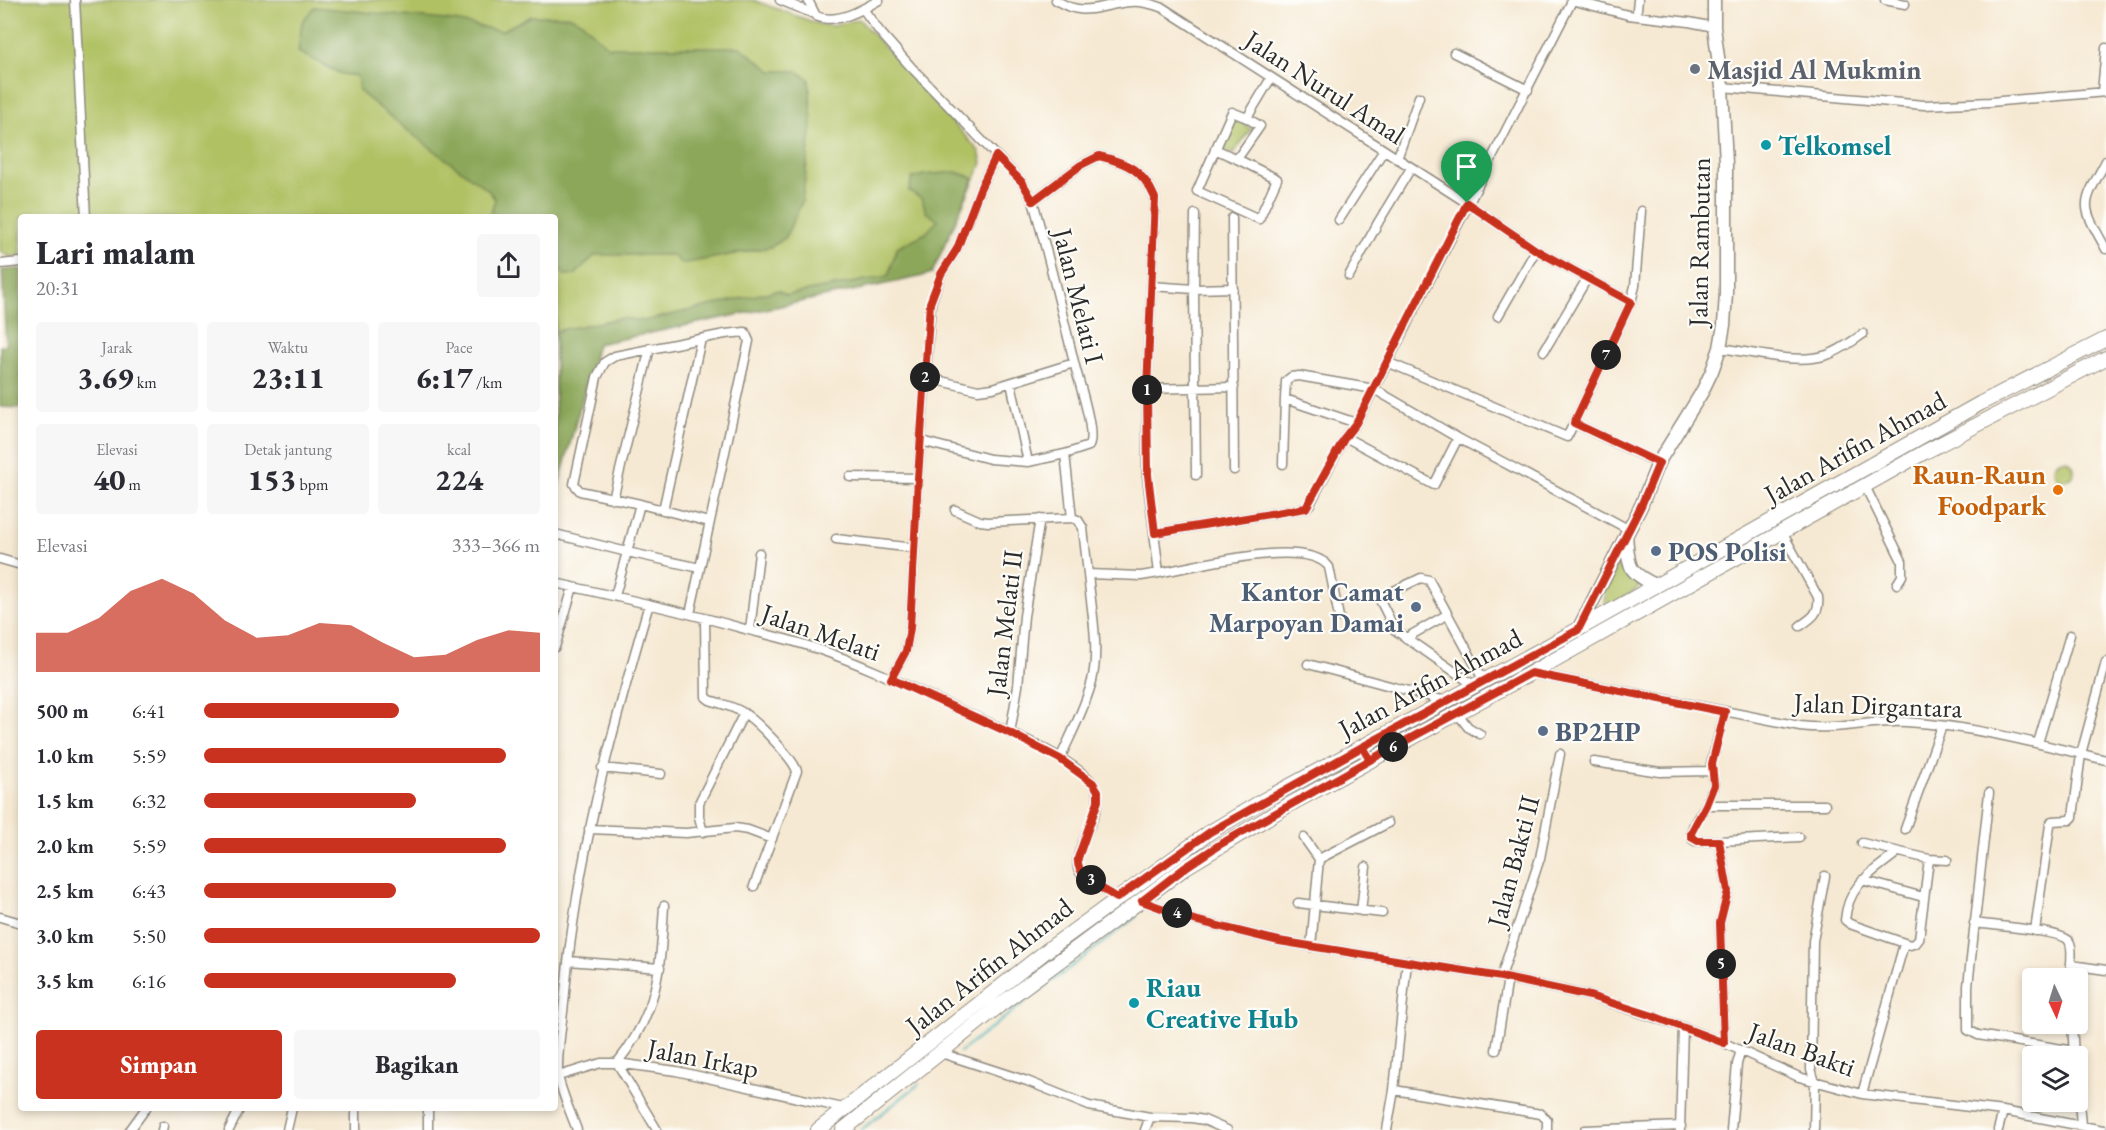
<!DOCTYPE html>
<html lang="id">
<meta charset="utf-8">
<style>
:root{--surface:#fff;--page:#f7f7f7;--text:#2b2b33;--muted:#7c7c81;--accent:#c8321e}
body{margin:0;font-family:"EB Garamond",serif;background:var(--page);color:var(--text);height:100vh;display:flex;flex-direction:column;font-size:22px;white-space:nowrap}
*{box-sizing:border-box;margin:0}
p{font-size:20px;color:var(--muted)}
.icon{flex:none;width:33px;height:33px;fill:none;stroke:currentColor;stroke-width:2;stroke-linecap:round;stroke-linejoin:round}
.map{position:relative;flex:1;overflow:hidden}
.side{position:absolute;left:18px;top:214px;width:540px;height:897px;display:flex;flex-direction:column;background:var(--surface);border-radius:6px;box-shadow:0 3px 9px #0003}
.side>*{flex:none}
.needle{width:39px;rotate:176deg}
.controls{position:absolute;left:2022px;top:968px;display:grid;gap:12px}
.controls a{display:grid;place-items:center;width:66px;height:66px;border-radius:6px;background:var(--surface);box-shadow:0 3px 9px #0003;font-size:30px}
.pin{position:absolute;display:grid;place-items:center;width:51px;height:51px;color:#fff;margin:-62px -26px;border-radius:50% 50% 50% 0;rotate:-45deg;box-shadow:0 0 6px #0007}
.pin .icon{rotate:45deg}
.km{position:absolute;width:30px;height:30px;margin:-15px;border-radius:50%;background:#222;color:#fff;font-size:16px;line-height:30px;text-align:center}
.round{display:grid;place-items:center;flex:none;width:63px;height:63px;border-radius:6px;background:var(--page)}
.overview{display:flex;align-items:center;justify-content:space-between;height:102px;padding:0 18px}
h1{font-size:33px;font-weight:800;line-height:45px}
.figures{display:grid;grid-template-columns:repeat(3,1fr);gap:9px;height:102px;padding:6px 18px}
.figures div{display:grid;align-content:center;border-radius:6px;background:var(--page);text-align:center}
.figures b{font-size:30px;font-weight:800}
.figures small{font-size:16px;font-weight:400}
.figures p{font-size:16px}
.chart{height:168px;padding:12px 18px}
.chart p{display:flex;justify-content:space-between}
.chart svg{width:100%;height:108px;margin-top:6px;fill:var(--accent);opacity:.7}
.action{display:flex;gap:12px;margin-top:auto;padding:12px 18px}
.action a{flex:1;height:69px;border-radius:6px;background:var(--accent);color:#fff;font-size:24px;font-weight:800;line-height:69px;text-align:center}
.action a+a{background:var(--page);color:var(--text)}
ul{padding:0 18px;list-style:none;font-size:20px}
li{display:grid;grid-template-columns:96px 72px 1fr;align-items:center;height:45px}
li i{height:15px;border-radius:8px;background:var(--accent)}
.map>svg:first-child{display:block}
.green{fill:#b0c164;stroke:#6e7648;stroke-width:1.5}
.forest{fill:#8ca75a;stroke:#5c6942;stroke-width:1.5}
.lines{fill:none;stroke-linecap:round;stroke-linejoin:round}
.stream{stroke:#45b4bd;stroke-width:2}
.street-casing{stroke:#908a7f;stroke-width:11}
.secondary-casing{stroke:#908a7f;stroke-width:15}
.primary-casing{stroke:#908a7f;stroke-width:16}
.street{stroke:#fff;stroke-width:8}
.secondary{stroke:#fff;stroke-width:12}
.primary{stroke:#fff;stroke-width:14}
.route-casing{stroke:#fff;stroke-width:12}
.route{stroke:#c8321e;stroke-width:8}
.worship-dot{fill:#6b7280;stroke:#fdfcf7;stroke-width:2}
.culture-dot{fill:#0f9aa8;stroke:#fdfcf7;stroke-width:2}
.food-dot{fill:#e8710a;stroke:#fdfcf7;stroke-width:2}
.service-dot{fill:#5c6f8a;stroke:#fdfcf7;stroke-width:2}
.labels{text-anchor:middle;dominant-baseline:central;stroke-width:4.5;stroke-linejoin:round;paint-order:stroke}
.worship-label{font-size:27px;font-weight:bold;fill:#5b616d;stroke:#fdfcf7;text-anchor:start}
.street-label{font-size:27px;fill:#2b2b2b;stroke:#fdfcf7}
.culture-label{font-size:27px;font-weight:bold;fill:#0d838f;stroke:#fdfcf7;text-anchor:start}
.food-label{font-size:27px;font-weight:bold;fill:#c56008;stroke:#fdfcf7;text-anchor:end}
.service-label{font-size:27px;font-weight:bold;fill:#4e5e75;stroke:#fdfcf7;text-anchor:start}
</style>
<div class="map">
<svg width="2106" height="1130" viewBox="0 0 2106 1130">
<rect width="100%" height="100%" fill="#fdfcf7"/>
<filter id="ink" filterUnits="userSpaceOnUse"><feTurbulence type="fractalNoise" baseFrequency=".0167" numOctaves="2"/><feDisplacementMap in="SourceGraphic" scale="12" xChannelSelector="R" yChannelSelector="G"/><feConvolveMatrix kernelMatrix="1 2 1 2 8 2 1 2 1" color-interpolation-filters="sRGB"/></filter>
<filter id="wash" filterUnits="userSpaceOnUse"><feTurbulence type="fractalNoise" baseFrequency=".008" numOctaves="4" result="noise"/><feDisplacementMap in="SourceGraphic" scale="24" xChannelSelector="R" yChannelSelector="G"/><feGaussianBlur stdDeviation="1.35" result="paint"/><feColorMatrix in="noise" values="0 0 0 0 0 0 0 0 0 0 0 0 0 0 0 0 0 1.4 0 .05"/><feComposite in="paint" operator="in"/></filter>
<g filter="url(#wash)">
<rect width="100%" height="100%" fill="#f6e9d3"/>
<!-- green -->
<path class="green" d="M0,0h753l66,24 14,2 26,-7 120,132 3,12 -50,110 -13,4 -322,67 -42,155v-281h-534v38l-11,1 -10,-6z
M1235,118l16,11 -18,25 -12,-6z
M2054 470a10 10 0 1 1 20 0a10 10 0 1 1-20 0Z
M1621,559l19,28 -37,24 3,-24z"/>
<!-- forest -->
<path class="forest" d="M314,7l140,14 47,10 30,-15h39l12,6 26,25h132l32,24h25l12,8 3,46 -10,77 -17,36 -14,9 -89,17 -10,-9h-77l-20,20h-10l-10,-10v-47l-65,-1 5,-18 -7,-9 -76,-56 -53,-43 -2,-15 -16,-2 -43,-22 4,-30z
M956,172l18,6 -42,95 -13,4 -322,67 -42,155v-168l66,-13 23,3 134,-31 9,5 101,-19 9,-28 29,-15 12,-13 -12,-8 -4,-13 -13,-8 3,-13 12,-3z
M21,269v139l-21,-1v-61h6l-4,-76z"/>
<g class="lines">
<!-- stream -->
<path class="stream" d="M960,1052l176,-135
M861,1130l58,-46"/>
</g>
</g>
<g filter="url(#ink)">
<g class="lines">
<defs>
<path id="street" d="M75,0l11,218
M780,0l34,14
M808,0l8,16c20,9 46,-6 63,-16
M1056,0c28,19 45,4 74,2 12,-1 22,2 33,6l304,195 69,47 95,52 -57,121 84,40
M1571,0l57,15 61,7 25,5
M1885,0l20,4
M863,9l17,23 31,35 111,115 11,19
M1637,9l1,-9
M1454,53l74,37
M1722,87l202,18 66,-3 116,-10
M2102,92l4,-44
M1247,118l-15,-6 -35,79 62,28 18,-40 -40,-20 23,-33 -13,-8 24,-40
M1215,149l22,10
M1397,159l22,-62
M2106,161c-25,47 -26,41 0,88
M1195,214l-1,75 2,186
M1232,218l2,252
M1339,220l45,-70
M0,264l21,-2
M1349,276l30,-55 32,-53
M1151,286l43,3 39,-1
M1631,302l4,-16 6,-75
M1498,316l38,-66
M1720,348c32,4 76,17 107,7 13,-4 24,-13 36,-21
M1544,351l44,-74
M1387,362l180,75 7,-14
M925,377l53,13 15,-2 81,-25
M1011,383l17,79
M1147,389l87,-2
M1356,423l-71,-24 1,-18 5,-4 8,-1 75,13 84,49 170,91
M1345,437l89,48 24,-47
M921,441l69,18 38,3 37,-8 24,-8c7,-15 -11,-66 -15,-84 -13,-54 -26,-107 -41,-161l48,-36 18,-9c29,7 44,14 56,42l-8,191v86l12,98 -18,3 -53,-2c3,34 12,73 4,107 -7,27 -21,53 -32,78
M1065,454l7,64
M1283,464l2,-65
M850,477l68,1
M1865,486l37,75v15l-5,8
M613,499l37,-151
M640,504l-60,-13 -6,-7 23,-107 8,-15 10,-6 110,-22 20,-2 4,9 -59,273
M663,510l38,-171
M955,510l25,11 8,1 84,-4 6,2 5,8 5,46
M1155,533l151,-25 4,-4 35,-67 11,-14 18,-34 198,-388
M555,534l72,18 73,16
M1783,534l35,63c2,16 -6,21 -18,29
M836,539l78,9
M0,559l21,6
M1159,573c33,-6 148,-37 170,-6l10,50
M555,583c64,14 127,28 190,46 24,6 47,11 70,19 56,19 109,46 163,70 34,15 89,38 114,64 22,22 -26,71 -12,90 8,10 26,18 37,26
M615,596l25,-92 69,18
M705,618l1,79 4,3c11,4 22,6 32,12 13,7 50,45 55,59l-43,115
M750,630l9,-77
M1406,638l42,-24
M555,647l18,-60
M1308,664l138,37
M1531,673l269,53c38,5 70,-6 106,-4 68,4 134,22 200,38
M891,679l15,-28 4,-23 8,-150 13,-175 10,-29 16,-25 23,-60 16,-33
M1475,686l-80,-56 -16,-32 42,-20 8,2 55,101
M1457,713l11,14 12,7
M1010,733l8,-47 6,-70 16,-97
M2038,743l32,-108
M1594,762l66,10 49,-1 2,-3
M602,768l59,6
M1989,793l-21,193v44l10,5 96,16
M1706,805h119
M589,829l97,4 49,-5 13,2 24,9
M1905,829l37,-103
M703,832l-4,-15v-14l45,-90
M1304,838l15,21
M1719,841l80,-4
M1862,843l67,16 18,1
M1898,852c-25,20 -50,32 -53,68l5,4 60,21 6,-2 3,-4 10,-80
M1862,880l61,17
M1142,901l52,19 85,21 222,36 89,19 93,31 41,16 75,34 63,17 141,17 100,19
M1298,903l84,10
M1361,911l5,-44
M0,917l21,6
M1974,923c15,2 89,8 95,18 5,8 1,27 1,37
M2035,931l15,-106 2,-4 18,-1 3,-3 8,-63 25,-92
M1311,947l8,-88 69,-36
M568,961l92,7
M2071,965l35,5
M1501,977l39,-119 20,-104
M2072,1023l2,33
M1724,1043l-4,-120 8,-32 -9,-50h-24l-3,-2 -1,-6 3,-9 12,-19 8,-20 -3,-21 14,-52
M1496,1050l12,-72
M941,1053l86,28 62,25 61,11 42,1 12,2 23,10
M555,1077l46,-14h16l59,8 167,37
M1394,1090l147,24 6,6v10
M2078,1090l3,35
M1862,1094l42,-150
M356,1108v22
M130,1130l16,-22
M162,1130l1,-4
M229,1130l11,-22
M287,1130l5,-22
M428,1130v-22
M577,1130c-5,-14 -18,-43 -19,-56 -1,-27 5,-55 7,-82 12,-136 46,-258 84,-388
M657,1130l-40,-67c42,-52 43,-93 47,-157
M1145,1130l5,-13
M1387,1130l7,-40 13,-129
M1585,1130l96,-4
M1680,1130l3,-103
M1731,1130l6,-66 4,-14
M1814,1130l1,-48 -4,-13 2,-128 12,-65
M1998,1130l5,-19"/>
<path id="secondary" d="M1626,535c3,32 0,36 31,51
M1578,630l63,-124 17,-43 44,-71 10,-21 8,-23 4,-23 2,-32v-130l-4,-76 -8,-60v-27"/>
<path id="primary" d="M818,1130l232,-182 160,-116 52,-31 306,-166 413,-232 125,-64
M843,1130l157,-125 186,-138 101,-61 244,-133 392,-220 183,-95"/>
</defs>
<!-- street casing -->
<use href="#street" class="street-casing"/>
<!-- secondary casing -->
<use href="#secondary" class="secondary-casing"/>
<!-- primary casing -->
<use href="#primary" class="primary-casing"/>
<!-- street -->
<use href="#street" class="street"/>
<!-- secondary -->
<use href="#secondary" class="secondary"/>
<!-- primary -->
<use href="#primary" class="primary"/>
</g>
</g>
<g class="lines" filter="url(#ink)">
<defs>
<path id="route" d="M1467,203l-111,220 -11,14 -39,71 -151,25 -7,-58 -1,-86 8,-191c-12,-28 -27,-35 -56,-42l-18,9 -48,36 -11,-19 -26,-26 -16,33 -23,60 -16,25 -11,29 -12,175 -8,150 -4,23 -15,28 119,54 50,26 33,24 5,8v10l-20,57c-3,19 25,30 39,40l93,-66 152,-85 8,13 -151,85 -33,22 -44,34 52,19 85,21 222,36 89,19 63,20 71,27 -4,-120 8,-32 -9,-50h-21l-7,-4v-4l15,-28 8,-20 -2,-21 13,-52 -194,-39 -161,87 -8,-13 216,-117 63,-124 18,-43 -85,-40 57,-121 -95,-52 -69,-47"/>
</defs>
<!-- route casing -->
<use href="#route" class="route-casing"/>
<!-- route -->
<use href="#route" class="route"/>
</g>
<!-- markers -->
<circle class="worship-dot" cx="1695" cy="69" r="6"/>
<g class="culture-dot">
<circle cx="1766" cy="145" r="6"/>
<circle cx="1134" cy="1003" r="6"/>
</g>
<circle class="food-dot" cx="2058" cy="490" r="6"/>
<g class="service-dot">
<circle cx="1656" cy="551" r="6"/>
<circle cx="1416" cy="607" r="6"/>
<circle cx="1543" cy="731" r="6"/>
</g>
<g class="labels">
<!-- worship labels -->
<g class="worship-label">
<text x="1707" y="69">Masjid Al Mukmin</text>
</g>
<!-- street labels -->
<g class="street-label">
<text transform="translate(1325 87) rotate(33)">Jalan Nurul Amal</text>
<text transform="translate(1699 242) rotate(-89)">Jalan Rambutan</text>
<text transform="translate(1079 296) rotate(76)">Jalan Melati I</text>
<text transform="translate(1855 447) rotate(-29)">Jalan Arifin Ahmad</text>
<text transform="translate(1004 623) rotate(-83)">Jalan Melati II</text>
<text transform="translate(821 632) rotate(19)">Jalan Melati</text>
<text transform="translate(1430 683) rotate(-28)">Jalan Arifin Ahmad</text>
<text transform="translate(1878 705) rotate(2)">Jalan Dirgantara</text>
<text transform="translate(1513 861) rotate(-75)">Jalan Bakti II</text>
<text transform="translate(989 966) rotate(-38)">Jalan Arifin Ahmad</text>
<text transform="translate(1802 1049) rotate(20)">Jalan Bakti</text>
<text transform="translate(703 1058) rotate(11)">Jalan Irkap</text>
</g>
<!-- culture labels -->
<g class="culture-label">
<text x="1778" y="145">Telkomsel</text>
<text x="1146" y="987">Riau<tspan x="1146" dy="31">Creative Hub</tspan></text>
</g>
<!-- food labels -->
<g class="food-label">
<text x="2046" y="474">Raun-Raun<tspan x="2046" dy="31">Foodpark</tspan></text>
</g>
<!-- service labels -->
<g class="service-label">
<text x="1668" y="551">POS Polisi</text>
<text x="1404" y="591" text-anchor="end">Kantor Camat<tspan x="1404" dy="31">Marpoyan Damai</tspan></text>
<text x="1555" y="731">BP2HP</text>
</g>
</g>
</svg>
<div class="controls">
<a><svg class="needle" viewBox="-14 -14 28 28"><path d="M0-13l5 13h-10z" fill="#e53935"/><path d="M0 13l5-13h-10z" fill="#7c7c81"/></svg></a>
<a><svg class="icon" aria-label="layers" viewBox="0 0 24 24"><path d="M12 4l9 5-9 5-9-5zM3 14l9 5 9-5"/></svg></a>
</div>
<div class="pin" style="left:1467px;top:203px;background:#1e9e55"><svg class="icon" aria-label="arrive" viewBox="0 0 24 24"><path d="M6 21V4h12l-3 4 3 4H6"/></svg></div>
<b class="km" style="left:1147px;top:390px">1</b>
<b class="km" style="left:925px;top:377px">2</b>
<b class="km" style="left:1091px;top:880px">3</b>
<b class="km" style="left:1177px;top:913px">4</b>
<b class="km" style="left:1721px;top:964px">5</b>
<b class="km" style="left:1393px;top:747px">6</b>
<b class="km" style="left:1606px;top:355px">7</b>
<section class="side">
<div class="overview"><div><h1>Lari malam</h1><p>20:31</p></div><a class="round"><svg class="icon" aria-label="share" viewBox="0 0 24 24"><path d="M12 15V3M7 8l5-5 5 5M5 13v7h14v-7"/></svg></a></div>
<div class="figures">
<div><p>Jarak</p><b>3.69<small> km</small></b></div>
<div><p>Waktu</p><b>23:11</b></div>
<div><p>Pace</p><b>6:17<small> /km</small></b></div>
</div>
<div class="figures">
<div><p>Elevasi</p><b>40<small> m</small></b></div>
<div><p>Detak jantung</p><b>153<small> bpm</small></b></div>
<div><p>kcal</p><b>224</b></div>
</div>
<div class="chart"><p><span>Elevasi</span>333–366 m</p>
<svg viewBox="0 0 160 44" preserveAspectRatio="none"><path d="M0 44V28L10 28L20 22L30 11L40 6L50 12L60 23L70 30L80 29L90 24L100 25L110 32L120 38L130 37L140 31L150 27L160 28V44z"/></svg>
</div>
<ul>
<li><b>500 m</b>6:41<i style="width:58%"></i></li>
<li><b>1.0 km</b>5:59<i style="width:90%"></i></li>
<li><b>1.5 km</b>6:32<i style="width:63%"></i></li>
<li><b>2.0 km</b>5:59<i style="width:90%"></i></li>
<li><b>2.5 km</b>6:43<i style="width:57%"></i></li>
<li><b>3.0 km</b>5:50<i style="width:100%"></i></li>
<li><b>3.5 km</b>6:16<i style="width:75%"></i></li>
</ul>
<div class="action"><a>Simpan</a><a>Bagikan</a></div>
</section>
</div>
